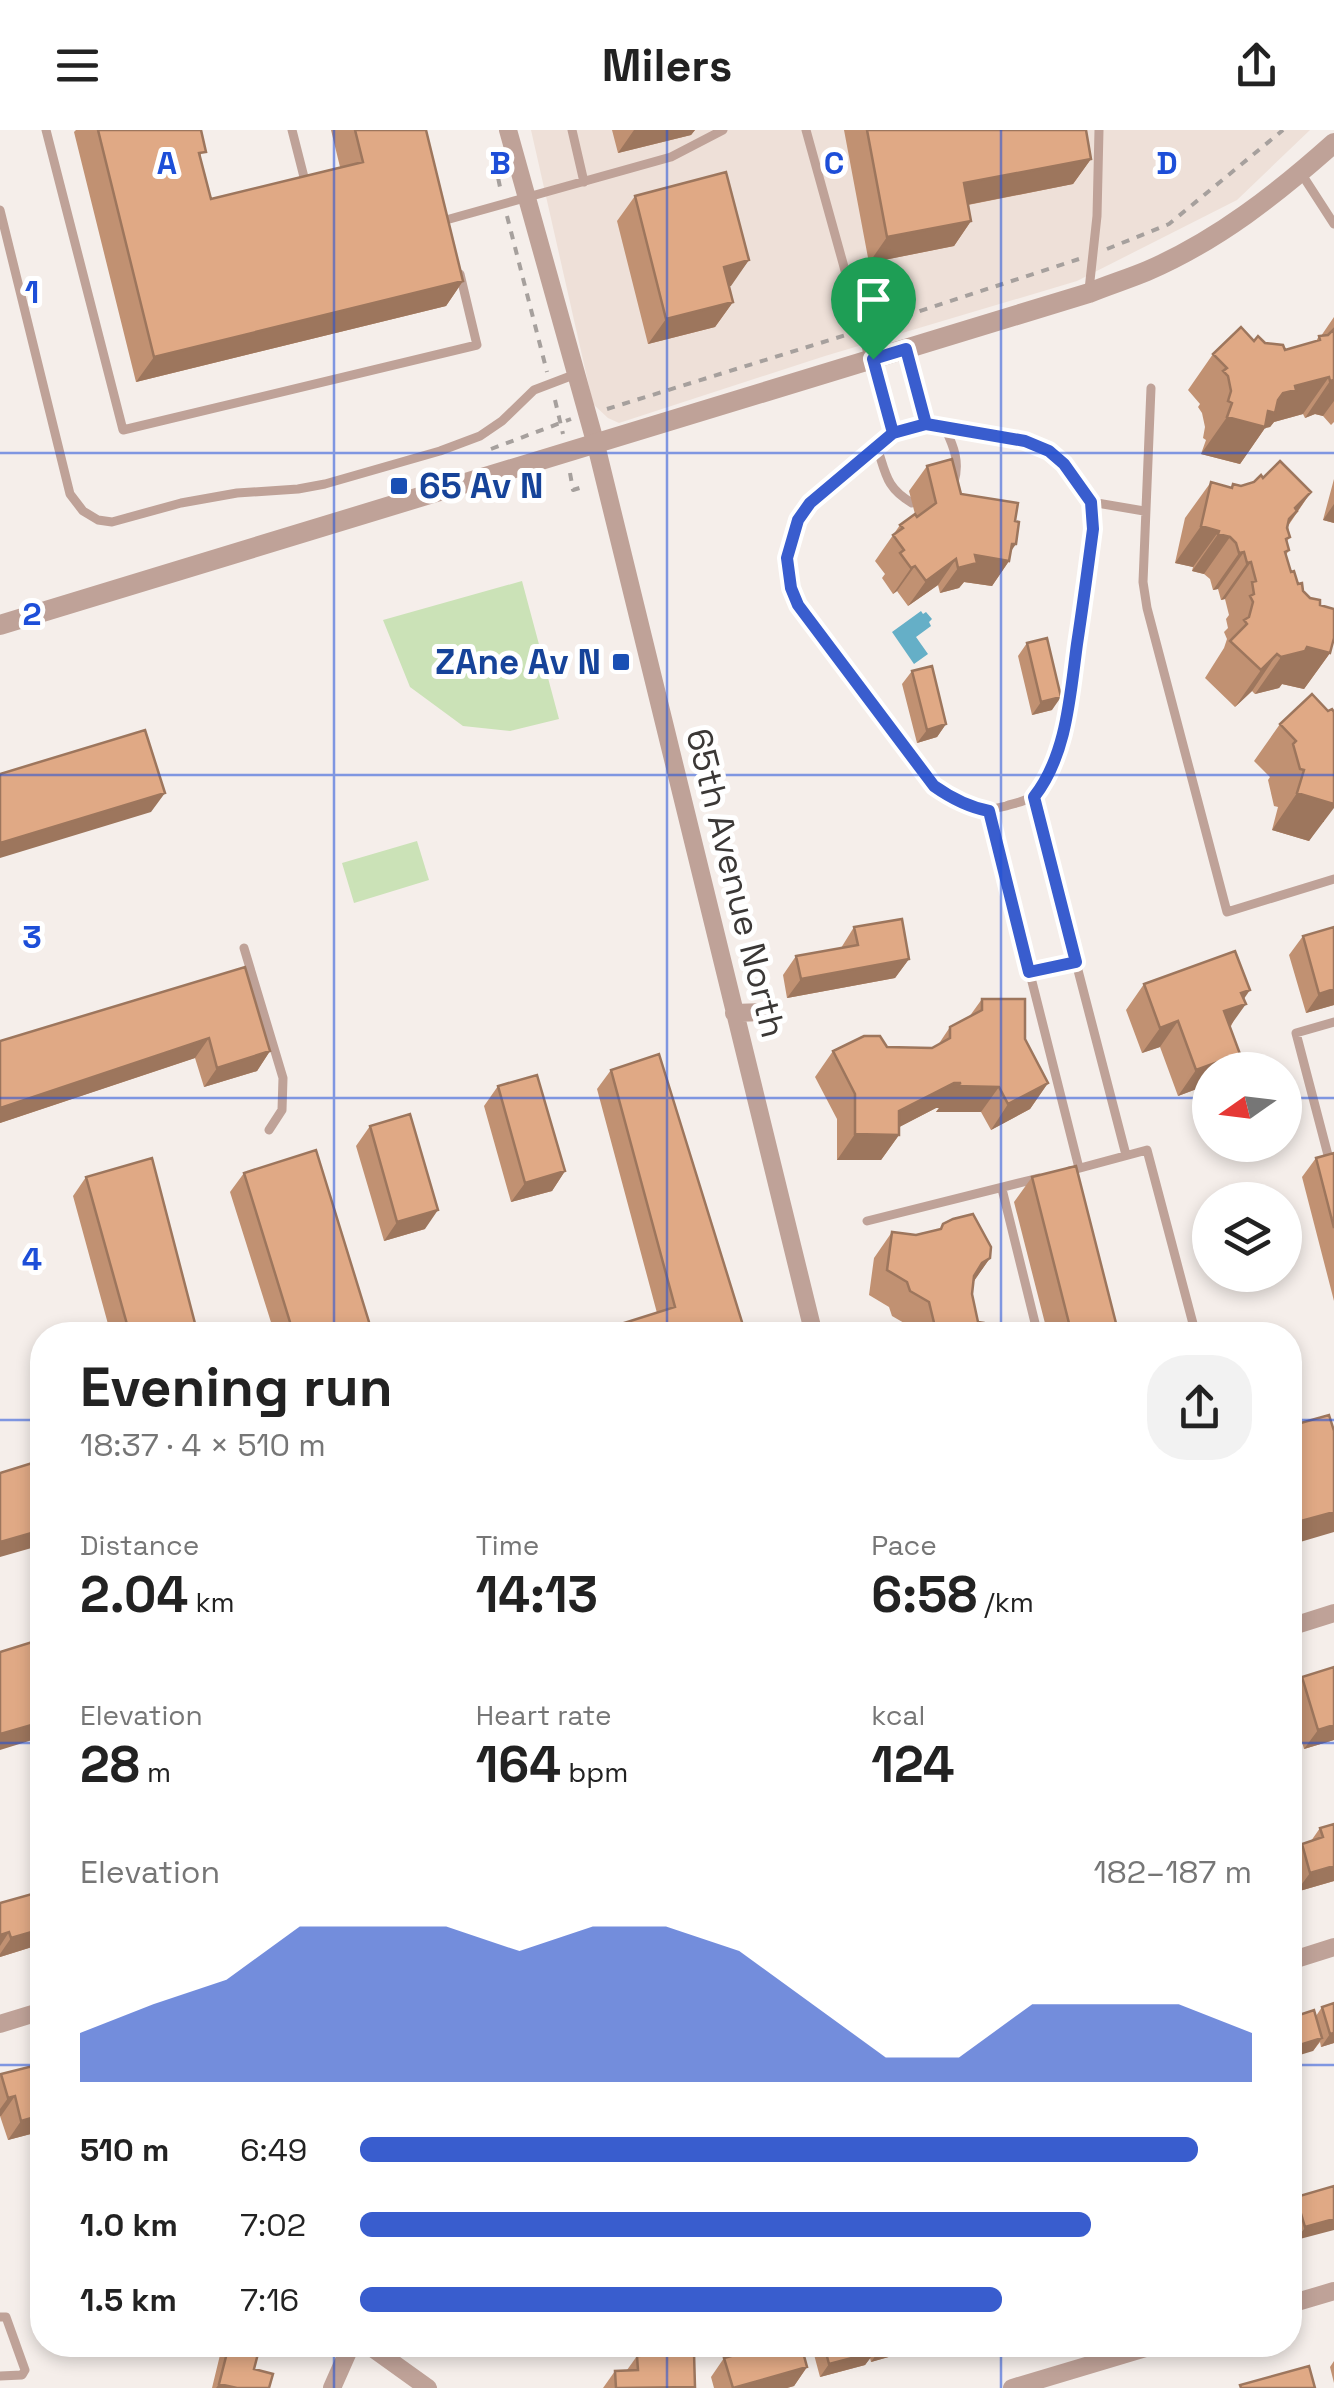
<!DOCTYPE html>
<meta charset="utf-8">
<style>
:root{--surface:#fff;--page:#f2f2f2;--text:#222;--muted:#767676;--accent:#395dce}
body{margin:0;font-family:"Space Grotesk",sans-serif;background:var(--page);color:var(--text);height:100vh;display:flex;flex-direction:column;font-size:38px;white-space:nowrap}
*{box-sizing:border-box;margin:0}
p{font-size:32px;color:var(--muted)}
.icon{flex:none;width:55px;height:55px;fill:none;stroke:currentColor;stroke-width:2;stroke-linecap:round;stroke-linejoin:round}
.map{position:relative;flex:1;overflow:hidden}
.details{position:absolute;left:30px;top:1192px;width:1272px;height:1035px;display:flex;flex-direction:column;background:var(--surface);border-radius:40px;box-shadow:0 5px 15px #0003}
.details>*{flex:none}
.needle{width:65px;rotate:256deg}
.tools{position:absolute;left:1192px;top:922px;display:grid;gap:20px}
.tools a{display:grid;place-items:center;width:110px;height:110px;border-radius:50%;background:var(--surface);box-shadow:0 5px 15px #0003;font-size:50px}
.pin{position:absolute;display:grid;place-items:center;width:85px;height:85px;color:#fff;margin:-102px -42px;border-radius:50% 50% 50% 0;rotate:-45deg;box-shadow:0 0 10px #0007}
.pin .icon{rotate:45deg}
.round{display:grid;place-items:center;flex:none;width:105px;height:105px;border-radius:40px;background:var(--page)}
.overview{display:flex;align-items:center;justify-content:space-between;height:170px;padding:0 50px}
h1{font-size:55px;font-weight:800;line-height:75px}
.metrics{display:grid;grid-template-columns:repeat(3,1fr);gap:15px;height:170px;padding:10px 50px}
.metrics div{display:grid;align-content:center}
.metrics b{font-size:50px;font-weight:800}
.metrics small{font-size:28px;font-weight:400}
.metrics p{font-size:28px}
.chart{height:280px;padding:20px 50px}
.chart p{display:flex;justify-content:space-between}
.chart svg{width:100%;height:180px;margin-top:10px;fill:var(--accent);opacity:.7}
ul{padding:0 50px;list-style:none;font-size:32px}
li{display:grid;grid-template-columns:160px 120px 1fr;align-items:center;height:75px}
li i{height:25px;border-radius:12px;background:var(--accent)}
header{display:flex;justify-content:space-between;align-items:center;height:130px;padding:0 50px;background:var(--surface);font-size:45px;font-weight:800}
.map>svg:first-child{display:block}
.built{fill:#eee0d8}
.green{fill:#cbe2b7}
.water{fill:#65afc7}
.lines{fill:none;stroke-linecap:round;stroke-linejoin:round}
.path{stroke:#a6a09d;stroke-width:4;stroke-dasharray:8 8;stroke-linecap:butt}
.service{stroke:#bfa298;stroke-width:9}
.minor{stroke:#bfa298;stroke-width:18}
.tertiary{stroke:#bfa298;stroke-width:20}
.wall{fill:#c19172}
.shaded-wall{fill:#9d765d}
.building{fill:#e0a985;stroke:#9d765d;stroke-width:2.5}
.route-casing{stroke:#fff;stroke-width:20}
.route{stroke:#395dce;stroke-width:12}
.grid{fill:none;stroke:#1d4ed8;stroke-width:2.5;stroke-opacity:0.55}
.transit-dot{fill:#1a4fb4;stroke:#fff;stroke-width:4}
.labels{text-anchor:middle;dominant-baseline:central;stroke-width:10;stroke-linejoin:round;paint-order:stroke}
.transit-label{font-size:35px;font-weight:bold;fill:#164399;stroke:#fff;text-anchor:start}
.street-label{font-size:35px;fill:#3b3836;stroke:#fff}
.grid-label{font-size:32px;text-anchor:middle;font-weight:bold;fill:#1d4ed8;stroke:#fff;stroke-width:10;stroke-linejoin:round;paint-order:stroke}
</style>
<header><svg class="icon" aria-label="menu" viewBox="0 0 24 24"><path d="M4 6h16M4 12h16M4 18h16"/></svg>Milers<svg class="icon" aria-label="share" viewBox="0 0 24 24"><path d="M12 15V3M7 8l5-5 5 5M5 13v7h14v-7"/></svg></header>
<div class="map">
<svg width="1334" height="2258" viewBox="0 0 1334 2258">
<rect width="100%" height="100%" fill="#f5eeea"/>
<!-- built -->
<path class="built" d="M531,0h779l-73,70 -160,81 -252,75 -206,67 -11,-5 -15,-14z"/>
<!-- green -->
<path class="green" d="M522,451l37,138 -49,12 -47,-5 -53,-39 -27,-67z
M417,711l12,39 -75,23 -12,-40z"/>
<!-- water -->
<path class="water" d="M921,481l2,3 3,-2 6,7 -3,3 2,4 -15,11 12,17 -14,10 -22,-32z"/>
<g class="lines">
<!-- path -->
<path class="path" d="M495,33l5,24
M507,86l40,156
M1107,119l62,-25 114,-94
M874,196l205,-67
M555,270l8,34
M607,279l239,-74
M491,319l80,-30
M570,343l3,17 13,-4"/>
<!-- service -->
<path class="service" d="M46,0l77,300 354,-85 -17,-71
M292,0l13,51
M572,0l12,52
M806,0l63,227
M1301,43l33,51
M0,80l70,284 13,17 15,9 14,2 69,-19 56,-10 61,-4 27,-5 115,-33 40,-15 22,-15 32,-31 42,-16
M446,90l225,-63 52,-27
M1089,160l8,-74 2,-86
M906,219l19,75
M873,229l20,74
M1151,258l-8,194 4,26 80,304 107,-33
M925,294l100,17 24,10 30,31 12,20 2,27 -24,178c-6,24 -14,72 -34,88 -7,6 -20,8 -29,11 -30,9 -48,-3 -73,-20l-135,-181 -7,-17 -4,-30 11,-38 12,-17 83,-70z
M945,298c9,19 15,34 9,54
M877,317c9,27 9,41 35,56
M1091,372l53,9
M1033,667l93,358
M989,681l90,357
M244,818l39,130 -1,32 -13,20
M1029,842l47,-10
M1334,892l-38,11 38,145
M1069,1041l78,-21 49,185
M1002,1059l36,146
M867,1091l172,-43
M0,2187h6l19,53 -3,5 -22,1"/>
<!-- minor -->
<path class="minor" d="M508,0l88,315 218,890
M734,883l30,-1
M1290,1497l44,-14
M1290,1831l44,-14
M0,1894l42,-13
M1290,2174l44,-13
M368,2215l60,43
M332,2258l19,-43
M1012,2258l144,-43"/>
<!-- tertiary -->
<path class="tertiary" d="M0,495l1089,-332c19,-8 39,-14 58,-22 70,-30 131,-78 187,-128"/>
</g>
<!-- wall -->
<path class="wall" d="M76,0h125v30l10,39 129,-32 -9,-37h95l37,151 -17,25 -310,76 -62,-250z
M612,0h83l-4,5 -73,18z
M844,0h242l5,29 -18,25 -105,21 3,16 -17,25 -85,17z
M635,66l114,64 -20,26 4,16 -18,25 -67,17 -31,-123z
M1334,187v105l-3,3 -8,-9 -8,-2 -10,4 -2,-4 -29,8 -4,5 -5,1 -25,36 -39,-10 5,-14 -3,-2 2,-11 -3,-14 -4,-6 2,-3 -12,-14 25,-36 41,-13 31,9 31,-9 3,-5h2z
M927,336l34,28 50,57 -2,10 -17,25 -28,-4 -5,6 -19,5 -2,-8 -30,21 -11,-15 -4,3 -11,-16 3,-4 -10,-13 25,-36 15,-11 -6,-23z
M1263,348l48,14 -23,34 2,11 -3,4 2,9 -3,5 5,17 7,12 12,14 10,7 10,48 -26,36 -22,-5 -3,4 -24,6 -3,-3 -17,16 -30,-29 19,-30 3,-9 -3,-7 4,-4 -2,-9 3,-4 -4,-16 -4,1 -3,-11 -5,1 -3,-11 -6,-5 -12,-3 1,-4 -18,-4 10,-45 26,-36 19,6 3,-4 8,2z
M1334,349v44l-11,-3z
M1027,513l25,67 -20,5 -14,-59z
M912,541l34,53 -9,13 -20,6 -15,-59z
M1312,564l12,128h-2l-13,19 -37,-11 6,-23 -4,-1 -6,-26 2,-3 -16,-16 26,-37z
M854,797l55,32 -14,19 -108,20 -4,-23 13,-19 45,-8z
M1303,806l31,69 -28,8 -17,-58z
M245,837l25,84 -13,20 -53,16 -9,-29 -195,65v-82z
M1144,854l100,15 -34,71v14l-32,12 -18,-49 -18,6 -16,-43z
M982,869l43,40 23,44 -18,26 -39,21 -10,-18h-45l3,-4h-3l-37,19v8l-18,25h-44v-41l-22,-42 18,-26 54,-4 45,1 6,-3 12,-18 19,-10z
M611,940l135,265 -89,-22 -60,-224z
M498,956l67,85 -13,20 -41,11 -27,-96z
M370,996l55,103 -41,12 -28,-95z
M1334,1023v148l-32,-124 14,-19z
M244,1043l129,162h-98l-45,-143z
M86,1047l112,158h-87l-38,-139z
M1032,1047l87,158h-71l-34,-133z
M892,1102l98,26 -17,24 -1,12 6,28 12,13h-77l-2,-8 -19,-11 -3,-9 -20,-12 5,-37z
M1334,1537v73l-30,9 -14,-48v-7l12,-17z
M1334,1694v57l-38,11 -6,-22v-10l12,-16 9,-3 9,-13z
M42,1766v44h-1l-1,-5 -8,12 -32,10v-54l36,3z
M1322,1877l12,36 -13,4 -1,-5 -7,9 3,-35z
M1,1944l41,57 -34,9 -8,-24v-40z
M1334,2056l-38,54 -6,-20v-14l6,-9z
M227,2215h13l14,24 15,19h-57l8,-33z
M477,2215h12l-6,6z
M813,2215h83l-4,11 -21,6 -1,-4 -5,7 -45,12 -8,-30z
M637,2226l58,32h-92l12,-17 12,-1z
M724,2228l83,9 -13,19 -7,2h-73l-3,-11z
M1334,2231v22l-4,-16z"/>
<!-- shaded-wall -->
<path class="shaded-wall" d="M634,0h61l-4,5 -73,18z
M1091,29l-18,25 -127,25 18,-26z
M971,91l-17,25 -85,17 18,-26z
M749,130l-18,26 -25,6 18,-25z
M463,151l-17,25 -310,76 18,-25z
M733,172l-18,25 -67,17 18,-25z
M1329,247l-26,37 -29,8 -4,5 -5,1 -25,36 -39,-10 26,-37 56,-24 12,-7z
M1334,250v21l-11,15 -8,-2 -10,4 25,-37z
M1311,362l-26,37 10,-21z
M1334,374v19l-11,-3z
M1201,396l18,5 -26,36 -18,-4z
M1218,404l12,3 -26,37 -12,-3z
M1012,414h4l-11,16 4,1 -17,25 -28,-4 -5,6 -19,5 18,-25 17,-13z
M1244,422l-26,37 -5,1 26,-37z
M956,429l-18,26 -30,21 18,-25z
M1251,432l-26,37 -4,1 26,-37z
M915,436l-18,25 -4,3 18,-26z
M1307,517l23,6 -26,36 -22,-5 -3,4 -24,6 26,-37z
M1277,524l-25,37 -17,16 26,-37z
M1061,567l-9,13 -20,5 9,-13z
M946,594l-9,13 -20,6 10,-13z
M165,663l-14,19 -151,46v-15z
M1297,663l37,3v12l-25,33 -37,-11z
M909,829l-14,19 -108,20 14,-19z
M1334,859v16l-28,8 13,-19z
M1250,860l-11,16 7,-2 -18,25 -4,-18 17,-18z
M1178,891l-18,26 -18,6 18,-25z
M209,908l-14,20 -195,65v-15z
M270,921l-13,20 -53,16 13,-19z
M1240,924l-11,16h-19v14l-32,12 18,-26z
M954,953l45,4 -18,25h-45l3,-4h-3l-50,26 13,1 -18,25h-44l18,-26z
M1048,953l-18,26 -39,21 17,-26z
M565,1041l-13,20 -41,11 14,-19z
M438,1080l-13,19 -41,12 13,-19z
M990,1128l-18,26 -8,4 18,-25z
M1334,1382v20l-44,13v-21z
M42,1400v15l-42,12v-15z
M42,1592v15l-42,13v-16z
M1334,1595v15l-30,9 14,-19z
M1334,1736v15l-38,11 14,-19z
M42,1799v3l-10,15 -32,10v-3l11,-16z
M9,1802l-9,14v-11z
M1334,1903v10l-13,4 9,-13z
M1322,1908l-9,13 -23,7v-10z
M15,1966l-14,20h-1v-7l8,-11z
M42,1985v16l-34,9 13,-19z
M1334,2089v11l-38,10 9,-13z
M265,2215h19l-4,6z
M897,2219l-5,7 -21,6 5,-7z
M875,2222l-10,13 -45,12 9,-13z
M807,2237l-13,19 -7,2h-54z
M219,2254l18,4h-21z"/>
<!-- building -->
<path class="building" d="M98,0h103l5,22 -7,1 12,46 152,-37 -8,-32h71l37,151 -309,76z
M867,0h219l5,29 -127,24 7,38 -84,16z
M726,42l23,88 -25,7 9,35 -67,17 -31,-123z
M1241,197l13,14 4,-5 7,7 18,2 2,5 35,-10 -1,-4 9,-1 6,-6v51l-4,1 -1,-4 -34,9 1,4 -13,3 -5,7 -3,13 -7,-2 -3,16 -38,-10 5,-14 -4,-2 3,-10 -3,-15 -5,-5 4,-3 -14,-14z
M952,329l9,35 57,9 -3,18 4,1 -3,22h-4l-3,17 -34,-6 2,8 -19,5 -2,-9 -30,22 -11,-15 -4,2 -11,-15 4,-3 -11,-15 10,-7 -3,-3 15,-11 2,3 19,-14 -9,-37z
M1280,331l31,31 -16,16 2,3 -8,8 -2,9 3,9 -4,2 3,11 -4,2 6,20 3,-1 4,13 4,-1 1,8 7,7 10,2v5l14,4v29l-4,15 -23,-6 -2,4 -24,6 -4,-3 -16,16 -31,-29 17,-17 -3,-4 5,-3 4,-15 -3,-6 4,-2 -2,-12 4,-1 -5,-19 -4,1 -3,-11 -5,1 -3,-10 -6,-6 -12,-3 1,-3 -18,-5 10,-44 21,6 1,-4 8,2 13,-4 7,-7 2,3z
M1047,508l14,59 -20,5 -14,-59z
M932,536l14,58 -19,6 -15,-59z
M1312,564l16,17 4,-2 2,3v92l-37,-11 7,-23 -4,-1 -7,-25 3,-3 -16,-17z
M145,600l20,63 -165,50v-69z
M902,789l7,40 -108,20 -5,-23 62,-11 -4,-18z
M1334,797v62l-15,5 -16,-58z
M1235,821l15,39 -9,3 5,11 -22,7 16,43 -44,16 -18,-49 -18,7 -16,-44z
M245,837l25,84 -53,17 -8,-30 -209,70v-67z
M982,869h43v40l23,44 -40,21 -9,-17 -45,-1 7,-3h-7l-55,28v24l-44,-1v-40l-22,-43 31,-15h16l7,11 45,1 18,-10v-11l32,-17z
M659,924l87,281h-160l89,-28 -64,-237z
M537,945l28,96 -40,12 -27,-97z
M410,984l28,96 -41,12 -27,-96z
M316,1020l57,185h-79l-50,-162z
M1334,1023v75l-18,-70z
M152,1028l46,177h-68l-44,-158z
M1076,1036l43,169h-47l-40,-158z
M973,1084l18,33 -1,11 -8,5 -8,13 -2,18 6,28 6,1 6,12h-53l-8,-33 -19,-11 -3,-9 -20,-12 5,-38 24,3 25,-6 2,-5 10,-5z
M1329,1285l5,16v81l-44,12v-98z
M42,1330v70l-42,12v-69z
M42,1509v83l-42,12v-82z
M1334,1537v58l-16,5 -16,-53z
M1334,1694v42l-24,7 -8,-29 21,-7 -3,-9z
M32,1764l3,12 3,-1 4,14v10l-31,9 -2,-6 -9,3v-32z
M1334,1873v30l-4,1 -8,-27z
M1314,1880l8,28 -32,10v-30z
M33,1936l4,15 5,-1v35l-21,6 -6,-25 -7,2 -7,-24z
M1334,2056v33l-29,8 -9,-30z
M229,2215h11l19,5 -5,19 19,5 -4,14h-32l-18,-4z
M770,2215h31l6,22 -74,21 -9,-30z
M824,2215h49l2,7 -46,12z
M873,2215h23l1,4 -21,6z
M694,2223l1,34 -79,1 -1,-17 23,-1 -1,-14z
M1309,2236l6,22h-74l-1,-3z"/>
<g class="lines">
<defs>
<path id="route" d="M873,229l20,74 33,-9 99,17 24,10 15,13 27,38 2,27c-5,38 -10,76 -16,115 -7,51 -10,111 -43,153l42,165 -47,10 -40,-161c-21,-4 -38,-13 -55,-25l-136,-181 -7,-17 -4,-30 11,-38 12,-17 83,-70 33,-9 -20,-75 -33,10"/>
</defs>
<!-- route casing -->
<use href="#route" class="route-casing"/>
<!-- route -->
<use href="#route" class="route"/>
</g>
<!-- grid -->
<path class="grid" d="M334,0v1205M667,0v1205M1001,0v1205M0,323h1334M0,645h1334M0,968h1210M1285,968h49M0,1290h42M1290,1290h44M0,1613h42M1290,1613h44M0,1935h42M1290,1935h44M334,2215v43M667,2215v43M1001,2215v43"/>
<!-- markers -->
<g class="transit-dot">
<rect x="389" y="346" width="20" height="20" rx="5"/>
<rect x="611" y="522" width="20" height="20" rx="5"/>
</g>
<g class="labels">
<!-- transit labels -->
<g class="transit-label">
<text x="419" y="356">65 Av N</text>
<text x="601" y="532" text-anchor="end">ZAne Av N</text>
</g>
<!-- street labels -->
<g class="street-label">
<text transform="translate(736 753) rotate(76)">65th Avenue North</text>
</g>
</g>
<g class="grid-label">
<text x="167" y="44">A</text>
<text x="500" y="44">B</text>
<text x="834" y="44">C</text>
<text x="1167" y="44">D</text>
<text x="32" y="173">1</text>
<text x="32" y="495">2</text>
<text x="32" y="818">3</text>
<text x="32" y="1140">4</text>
</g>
</svg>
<div class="tools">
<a><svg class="needle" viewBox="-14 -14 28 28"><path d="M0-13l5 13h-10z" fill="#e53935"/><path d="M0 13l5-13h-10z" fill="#767676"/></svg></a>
<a><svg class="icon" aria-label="layers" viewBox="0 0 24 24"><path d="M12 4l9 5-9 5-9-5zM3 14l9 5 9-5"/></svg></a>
</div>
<div class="pin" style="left:873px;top:229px;background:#1e9e55"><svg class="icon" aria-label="arrive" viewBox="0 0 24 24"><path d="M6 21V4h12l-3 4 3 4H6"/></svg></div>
<section class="details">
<div class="overview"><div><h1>Evening run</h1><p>18:37 · 4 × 510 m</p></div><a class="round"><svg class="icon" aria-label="share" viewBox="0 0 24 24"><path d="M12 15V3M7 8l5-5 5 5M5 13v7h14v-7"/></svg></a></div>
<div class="metrics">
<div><p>Distance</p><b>2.04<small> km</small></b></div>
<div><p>Time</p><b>14:13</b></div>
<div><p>Pace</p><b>6:58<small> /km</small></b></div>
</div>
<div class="metrics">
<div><p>Elevation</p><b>28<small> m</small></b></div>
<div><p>Heart rate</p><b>164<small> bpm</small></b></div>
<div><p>kcal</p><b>124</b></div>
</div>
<div class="chart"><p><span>Elevation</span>182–187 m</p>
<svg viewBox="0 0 160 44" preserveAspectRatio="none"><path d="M0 44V32L10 25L20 19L30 6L40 6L50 6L60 12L70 6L80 6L90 12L100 25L110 38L120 38L130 25L140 25L150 25L160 32V44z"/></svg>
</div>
<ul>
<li><b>510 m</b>6:49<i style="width:94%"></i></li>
<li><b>1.0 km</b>7:02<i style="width:82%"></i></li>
<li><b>1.5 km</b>7:16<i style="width:72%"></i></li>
</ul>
</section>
</div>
